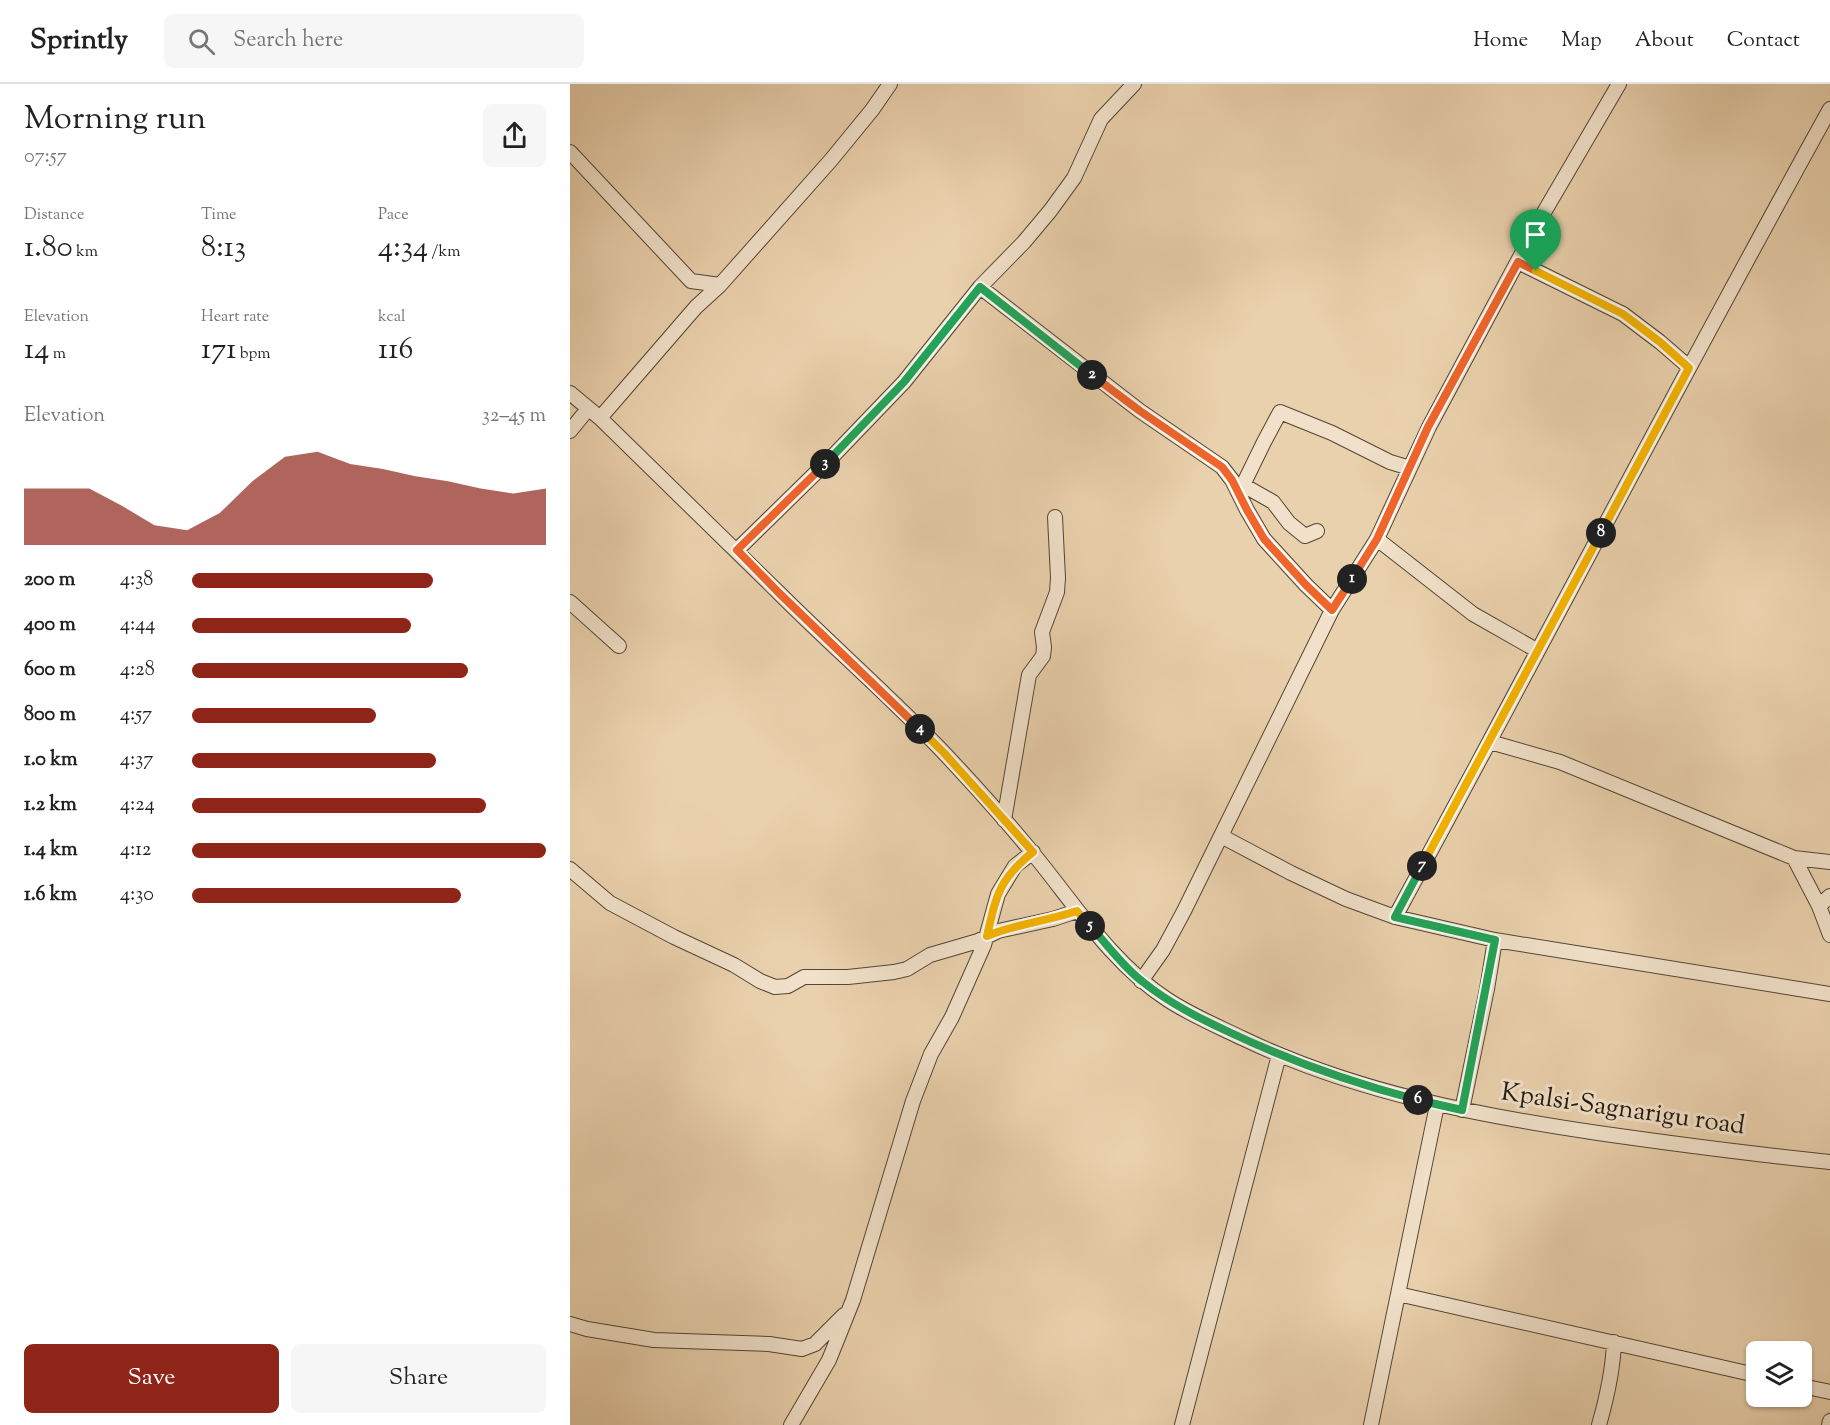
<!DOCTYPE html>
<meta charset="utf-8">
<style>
:root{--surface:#fff;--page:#f6f6f6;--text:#222;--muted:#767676;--line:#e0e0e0;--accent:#8f2418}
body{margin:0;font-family:"Sorts Mill Goudy",serif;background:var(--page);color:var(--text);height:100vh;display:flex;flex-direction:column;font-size:22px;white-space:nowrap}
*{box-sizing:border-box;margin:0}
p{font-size:20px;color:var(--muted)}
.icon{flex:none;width:33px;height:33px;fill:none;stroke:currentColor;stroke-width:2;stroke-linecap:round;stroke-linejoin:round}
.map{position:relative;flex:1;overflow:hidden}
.sheet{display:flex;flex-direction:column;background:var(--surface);width:570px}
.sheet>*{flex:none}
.controls{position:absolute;left:1176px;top:1257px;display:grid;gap:12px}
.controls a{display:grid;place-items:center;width:66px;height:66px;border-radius:9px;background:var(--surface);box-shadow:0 2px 4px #0004;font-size:30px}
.pin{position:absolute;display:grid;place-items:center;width:51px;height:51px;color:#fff;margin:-62px -26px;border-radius:50% 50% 50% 0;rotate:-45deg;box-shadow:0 0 6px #0007}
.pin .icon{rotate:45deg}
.km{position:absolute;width:30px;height:30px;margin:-15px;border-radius:50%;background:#222;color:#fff;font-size:16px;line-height:30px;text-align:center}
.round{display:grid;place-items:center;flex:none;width:63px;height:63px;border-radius:9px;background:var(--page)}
.headline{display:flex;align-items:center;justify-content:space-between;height:102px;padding:0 24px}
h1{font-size:33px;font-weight:600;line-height:45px}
.stats{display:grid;grid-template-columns:repeat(3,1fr);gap:9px;height:102px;padding:6px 24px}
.stats div{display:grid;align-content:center}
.stats b{font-size:30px;font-weight:600}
.stats small{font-size:16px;font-weight:400}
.stats p{font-size:16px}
.chart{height:168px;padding:12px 24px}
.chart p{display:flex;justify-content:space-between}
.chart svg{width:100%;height:108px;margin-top:6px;fill:var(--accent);opacity:.7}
.action{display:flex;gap:12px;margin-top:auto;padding:12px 24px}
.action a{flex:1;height:69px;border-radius:9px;background:var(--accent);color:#fff;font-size:24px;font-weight:600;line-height:69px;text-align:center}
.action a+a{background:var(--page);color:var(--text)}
ul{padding:0 24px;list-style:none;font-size:20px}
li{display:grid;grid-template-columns:96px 72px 1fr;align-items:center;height:45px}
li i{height:15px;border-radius:8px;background:var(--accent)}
header{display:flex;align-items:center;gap:36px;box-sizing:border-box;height:84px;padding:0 30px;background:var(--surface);border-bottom:2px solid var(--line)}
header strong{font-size:28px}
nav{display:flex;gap:33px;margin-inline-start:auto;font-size:21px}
.search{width:420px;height:54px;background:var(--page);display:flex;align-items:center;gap:15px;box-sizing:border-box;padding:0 21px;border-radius:9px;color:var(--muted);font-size:22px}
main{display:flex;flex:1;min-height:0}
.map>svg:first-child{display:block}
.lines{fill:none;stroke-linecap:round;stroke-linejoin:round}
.street-casing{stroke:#524634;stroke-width:16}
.street{stroke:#f1e1ca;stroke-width:14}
.split-1-casing{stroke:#fff;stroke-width:12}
.split-2-casing{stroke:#fff;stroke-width:12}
.split-3-casing{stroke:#fff;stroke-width:12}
.split-4-casing{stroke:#fff;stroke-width:12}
.split-5-casing{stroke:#fff;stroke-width:12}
.split-6-casing{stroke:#fff;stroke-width:12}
.split-7-casing{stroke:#fff;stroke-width:12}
.split-8-casing{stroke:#fff;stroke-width:12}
.split-9-casing{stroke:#fff;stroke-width:12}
.split-1{stroke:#f0652b;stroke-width:8}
.split-2{stroke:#f0652b;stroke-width:8}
.split-3{stroke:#22a559;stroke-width:8}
.split-4{stroke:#f0652b;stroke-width:8}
.split-5{stroke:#f5b400;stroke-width:8}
.split-6{stroke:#22a559;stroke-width:8}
.split-7{stroke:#22a559;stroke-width:8}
.split-8{stroke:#f5b400;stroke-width:8}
.split-9{stroke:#f5b400;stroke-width:8}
.labels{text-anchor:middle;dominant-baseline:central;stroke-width:6;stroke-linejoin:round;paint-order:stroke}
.street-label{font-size:26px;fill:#1f170c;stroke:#f1e1ca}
</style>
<header>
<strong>Sprintly</strong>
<div class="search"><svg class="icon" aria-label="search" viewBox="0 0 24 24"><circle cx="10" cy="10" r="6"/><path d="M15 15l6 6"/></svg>Search here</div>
<nav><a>Home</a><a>Map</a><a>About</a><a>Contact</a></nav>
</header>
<main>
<section class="sheet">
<div class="headline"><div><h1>Morning run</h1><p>07:57</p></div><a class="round"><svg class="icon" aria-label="share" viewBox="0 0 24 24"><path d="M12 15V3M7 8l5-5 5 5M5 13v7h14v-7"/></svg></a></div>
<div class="stats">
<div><p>Distance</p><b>1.80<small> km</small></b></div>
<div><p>Time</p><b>8:13</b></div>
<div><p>Pace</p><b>4:34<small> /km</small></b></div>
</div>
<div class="stats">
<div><p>Elevation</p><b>14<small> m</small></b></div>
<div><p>Heart rate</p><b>171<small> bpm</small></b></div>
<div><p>kcal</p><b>116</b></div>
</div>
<div class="chart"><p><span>Elevation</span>32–45 m</p>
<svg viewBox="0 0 160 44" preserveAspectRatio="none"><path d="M0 44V21L10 21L20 21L30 28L40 36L50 38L60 31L70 18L80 8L90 6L100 11L110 13L120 16L130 18L140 21L150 23L160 21V44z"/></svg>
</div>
<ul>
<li><b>200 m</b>4:38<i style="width:68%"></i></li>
<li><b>400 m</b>4:44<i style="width:62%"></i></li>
<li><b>600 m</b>4:28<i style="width:78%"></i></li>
<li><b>800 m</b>4:57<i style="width:52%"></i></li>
<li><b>1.0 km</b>4:37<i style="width:69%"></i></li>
<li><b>1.2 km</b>4:24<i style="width:83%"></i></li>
<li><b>1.4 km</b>4:12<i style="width:100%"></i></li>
<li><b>1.6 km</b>4:30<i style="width:76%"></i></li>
</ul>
<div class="action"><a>Save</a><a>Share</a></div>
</section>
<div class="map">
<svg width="1260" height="1341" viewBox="0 0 1260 1341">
<rect width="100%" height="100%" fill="#ead1ad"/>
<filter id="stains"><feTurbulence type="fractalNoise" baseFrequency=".00333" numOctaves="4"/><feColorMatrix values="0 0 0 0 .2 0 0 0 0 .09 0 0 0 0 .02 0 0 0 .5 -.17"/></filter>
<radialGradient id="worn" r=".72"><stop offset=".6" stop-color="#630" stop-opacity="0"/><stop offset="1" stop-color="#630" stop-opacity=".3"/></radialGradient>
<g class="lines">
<defs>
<path id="street" d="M0,68l121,129 29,4
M948,178l105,52 37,28 29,25
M410,203l160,124 82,56 10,13 15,30 17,29 42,46 26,25
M0,309l30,25c60,58 119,116 178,174 55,55 114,106 168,163 29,31 58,63 85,96 43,52 80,112 137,149 23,15 49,26 74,38 112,54 234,77 356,95 77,11 154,21 232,29
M30,334l96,-111 24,-22 111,-125 41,-50 18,-26
M0,347l18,-22
M747,447l-12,5 -16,-13 -16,-21 -30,-17 21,-43 16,-30 52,21 58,29 20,6
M807,455l96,75 65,37
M167,466l95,-93 72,-75 76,-95 44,-45 26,-31 24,-33 27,-59 33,-35
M0,518l49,44
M920,658l70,20 234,96 36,4
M434,736l25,-145 14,-19 1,-9 -2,-15 15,-40 1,-14 -3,-61
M651,752l70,37 55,26 49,18 100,23 335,54
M1224,774l25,48
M0,785l40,34 64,34 60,28 26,16 15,6 13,-1 16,-9h44l46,-5 13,-3 23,-14 48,-14 20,-10 55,-12 24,-8
M1260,812l-11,10 11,29
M825,833c146,-269 287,-541 435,-808
M571,897l22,-31 21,-39 148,-301 45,-71 52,-112 114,-213 76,-130
M892,1026l25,-121 8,-49
M828,1210l358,81
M0,1240l17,5 67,11 115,4 33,5 13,-5 29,-29
M1232,1302l28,6
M221,1341l38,-65 24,-60 60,-199 18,-47 21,-37 32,-72 14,-51 17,-28 18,-14
M612,1341l97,-370
M801,1341l66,-320
M1029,1341c8,-28 14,-54 15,-83
M1259,1341l1,-4"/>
</defs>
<!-- street casing -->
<use href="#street" class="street-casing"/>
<!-- street -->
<use href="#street" class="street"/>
</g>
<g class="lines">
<defs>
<path id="split-1" d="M782,495l25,-40 51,-112 90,-165 18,9"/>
<path id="split-2" d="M522,291l48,36 82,56 10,13 15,30 17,29 42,46 26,25 20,-31"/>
<path id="split-3" d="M255,380l79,-82 76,-95 112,88"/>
<path id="split-4" d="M255,380l-88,86 42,43 141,136"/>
<path id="split-5" d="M350,645l24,24 89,99c-34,27 -37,44 -46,84 29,-12 60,-15 90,-25l13,15"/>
<path id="split-6" d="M520,842c17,18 33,41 53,56 26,21 56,36 86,50 61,29 124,51 189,68"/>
<path id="split-7" d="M848,1016l44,10 33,-170 -100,-23 27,-51"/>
<path id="split-8" d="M852,782l179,-333"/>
<path id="split-9" d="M966,187l87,43 37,28 29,26 -88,165"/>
</defs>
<!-- split-1 casing -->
<use href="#split-1" class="split-1-casing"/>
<!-- split-2 casing -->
<use href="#split-2" class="split-2-casing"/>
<!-- split-3 casing -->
<use href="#split-3" class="split-3-casing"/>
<!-- split-4 casing -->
<use href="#split-4" class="split-4-casing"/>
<!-- split-5 casing -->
<use href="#split-5" class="split-5-casing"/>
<!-- split-6 casing -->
<use href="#split-6" class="split-6-casing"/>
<!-- split-7 casing -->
<use href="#split-7" class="split-7-casing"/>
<!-- split-8 casing -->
<use href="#split-8" class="split-8-casing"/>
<!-- split-9 casing -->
<use href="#split-9" class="split-9-casing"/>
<!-- split-1 -->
<use href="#split-1" class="split-1"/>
<!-- split-2 -->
<use href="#split-2" class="split-2"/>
<!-- split-3 -->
<use href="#split-3" class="split-3"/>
<!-- split-4 -->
<use href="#split-4" class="split-4"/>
<!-- split-5 -->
<use href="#split-5" class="split-5"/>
<!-- split-6 -->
<use href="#split-6" class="split-6"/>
<!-- split-7 -->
<use href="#split-7" class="split-7"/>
<!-- split-8 -->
<use href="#split-8" class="split-8"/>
<!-- split-9 -->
<use href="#split-9" class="split-9"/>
</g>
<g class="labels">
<!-- street labels -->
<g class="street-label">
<text transform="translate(1053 1026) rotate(8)">Kpalsi-Sagnarigu road</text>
</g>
</g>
<rect width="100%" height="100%" filter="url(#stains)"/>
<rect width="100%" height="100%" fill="url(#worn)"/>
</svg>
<div class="controls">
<a><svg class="icon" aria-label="layers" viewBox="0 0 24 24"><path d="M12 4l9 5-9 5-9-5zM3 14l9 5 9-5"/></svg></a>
</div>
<div class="pin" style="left:966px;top:187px;background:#1e9e55"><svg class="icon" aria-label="arrive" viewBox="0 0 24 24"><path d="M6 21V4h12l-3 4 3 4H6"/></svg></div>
<b class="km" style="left:782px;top:495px">1</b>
<b class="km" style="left:522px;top:291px">2</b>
<b class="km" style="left:255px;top:380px">3</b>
<b class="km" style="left:350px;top:645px">4</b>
<b class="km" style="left:520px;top:842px">5</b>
<b class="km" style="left:848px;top:1016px">6</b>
<b class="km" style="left:852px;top:782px">7</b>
<b class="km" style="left:1031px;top:449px">8</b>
</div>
</main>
